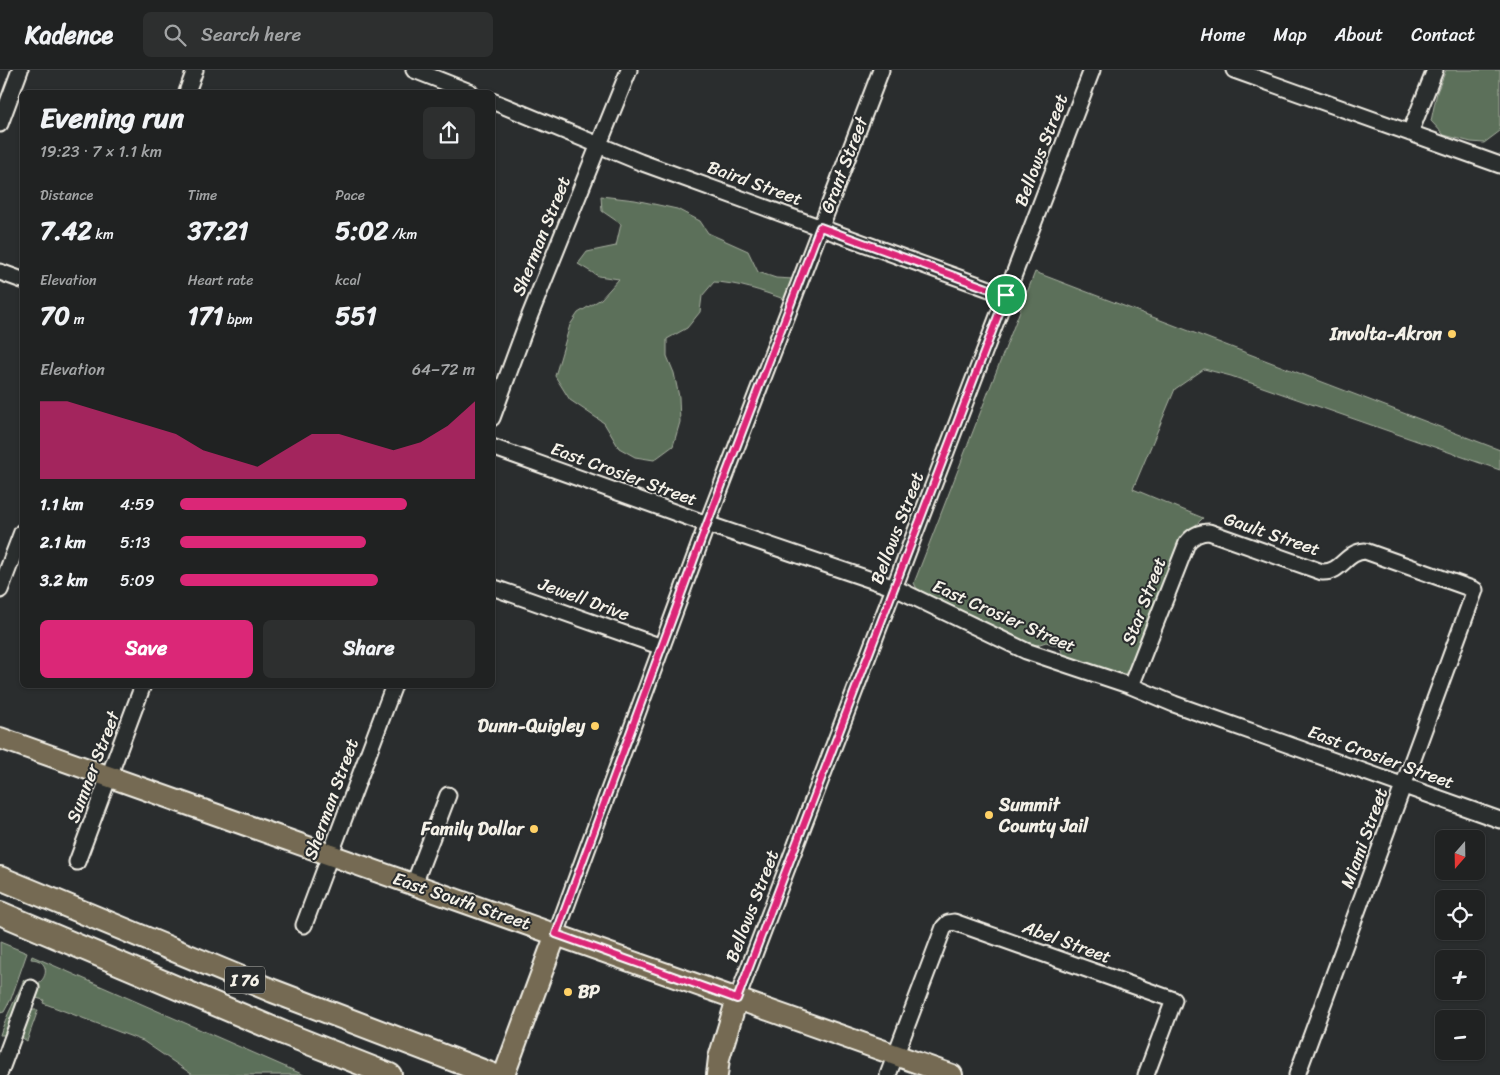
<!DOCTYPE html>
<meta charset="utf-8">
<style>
:root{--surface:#202222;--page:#2d2f2f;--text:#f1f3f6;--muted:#a2a4a5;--line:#3d3f40;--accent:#db2777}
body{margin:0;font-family:Sriracha,sans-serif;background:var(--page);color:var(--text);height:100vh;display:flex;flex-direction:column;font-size:19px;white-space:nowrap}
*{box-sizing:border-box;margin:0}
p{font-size:16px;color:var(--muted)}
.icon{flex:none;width:28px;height:28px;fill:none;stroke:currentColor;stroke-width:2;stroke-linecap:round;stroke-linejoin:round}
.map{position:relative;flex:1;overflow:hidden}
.drawer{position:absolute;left:20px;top:20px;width:475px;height:598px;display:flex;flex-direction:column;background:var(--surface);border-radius:8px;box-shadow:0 1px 4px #0004,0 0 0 1px var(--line)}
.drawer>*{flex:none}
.needle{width:32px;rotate:200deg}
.fabs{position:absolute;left:1435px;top:760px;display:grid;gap:10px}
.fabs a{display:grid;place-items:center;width:50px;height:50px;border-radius:8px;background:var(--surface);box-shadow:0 1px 4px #0004,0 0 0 1px var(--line);font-size:25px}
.pin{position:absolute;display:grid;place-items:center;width:42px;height:42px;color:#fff;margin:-21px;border:2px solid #fff;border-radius:50%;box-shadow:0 1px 5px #0007}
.round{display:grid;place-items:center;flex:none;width:52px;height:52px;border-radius:8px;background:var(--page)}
.head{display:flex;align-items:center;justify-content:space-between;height:85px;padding:0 20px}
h1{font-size:28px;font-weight:700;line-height:38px}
.stats{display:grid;grid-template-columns:repeat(3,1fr);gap:8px;height:85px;padding:5px 20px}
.stats div{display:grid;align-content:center}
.stats b{font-size:25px;font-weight:700}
.stats small{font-size:14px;font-weight:400}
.stats p{font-size:14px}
.chart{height:140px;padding:10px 20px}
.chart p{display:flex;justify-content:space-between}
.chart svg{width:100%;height:90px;margin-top:5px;fill:var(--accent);opacity:.7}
.button{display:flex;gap:10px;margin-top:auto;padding:10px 20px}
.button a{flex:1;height:58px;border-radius:8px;background:var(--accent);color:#fff;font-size:20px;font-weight:700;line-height:58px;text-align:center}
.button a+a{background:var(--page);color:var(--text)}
ul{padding:0 20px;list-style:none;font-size:16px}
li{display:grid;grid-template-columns:80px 60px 1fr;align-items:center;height:38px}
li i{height:12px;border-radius:6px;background:var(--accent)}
header{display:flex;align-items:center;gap:30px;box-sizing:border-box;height:70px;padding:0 25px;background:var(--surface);border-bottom:1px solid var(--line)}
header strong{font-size:24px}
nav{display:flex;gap:28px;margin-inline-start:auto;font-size:18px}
.search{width:350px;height:45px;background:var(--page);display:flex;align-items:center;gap:12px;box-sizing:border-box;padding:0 18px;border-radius:8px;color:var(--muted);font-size:19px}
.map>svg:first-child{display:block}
.green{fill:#5c705a;stroke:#a8b0a1}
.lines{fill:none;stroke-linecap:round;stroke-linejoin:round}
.minor-casing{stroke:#f4f1e8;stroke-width:19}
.major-casing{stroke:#f4f1e8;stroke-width:24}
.highway-casing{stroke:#f4f1e8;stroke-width:26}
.minor{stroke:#2a2d2e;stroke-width:15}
.major{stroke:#746b52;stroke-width:20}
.highway{stroke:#746b52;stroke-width:22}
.route-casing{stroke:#fff;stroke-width:10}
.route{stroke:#db2777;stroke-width:6}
.poi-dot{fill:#ffd166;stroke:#2a2d2e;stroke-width:2}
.labels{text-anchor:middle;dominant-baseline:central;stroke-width:4;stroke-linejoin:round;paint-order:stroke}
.shield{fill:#2a2d2e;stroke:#b7b6b0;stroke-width:1}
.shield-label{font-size:16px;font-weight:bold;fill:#f4f1e8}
.street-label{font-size:18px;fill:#f4f1e8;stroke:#2a2d2e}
.poi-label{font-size:18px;font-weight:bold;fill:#f4f1e8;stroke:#2a2d2e;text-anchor:end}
</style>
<header>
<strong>Kadence</strong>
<div class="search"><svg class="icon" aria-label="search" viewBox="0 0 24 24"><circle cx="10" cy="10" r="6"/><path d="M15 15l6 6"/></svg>Search here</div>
<nav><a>Home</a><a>Map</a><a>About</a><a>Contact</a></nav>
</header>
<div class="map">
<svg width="1500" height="1005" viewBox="0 0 1500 1005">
<rect width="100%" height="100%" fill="#2a2d2e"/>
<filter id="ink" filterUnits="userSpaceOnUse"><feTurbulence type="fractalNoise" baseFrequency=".02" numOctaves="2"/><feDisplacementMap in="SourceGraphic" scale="10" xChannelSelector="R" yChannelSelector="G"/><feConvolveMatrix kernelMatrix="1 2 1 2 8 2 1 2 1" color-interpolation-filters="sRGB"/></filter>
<g filter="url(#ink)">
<!-- green -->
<path class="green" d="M1446,0h54v61l-16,12 -13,-1 -27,-7 -13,-14 6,-29z
M601,126l34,4 42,9 23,12 8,12 40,18 10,21 18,6 17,1 -9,20c-23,-8 -45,-16 -70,-17l-12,14 -2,16 -13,16 -20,11v17l7,17 5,24 1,25 -7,24 -19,14 -19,-3 -16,-9 -15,-25 -34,-23 -15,-24 15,-51 8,-12 23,-14 18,-20 -21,-3 -20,-12 9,-12 29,-6 5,-22 -19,-13z
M1035,202l465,178v20l-269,-94 -27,-7 -29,20 -42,100 70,29 -22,21 -52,132 -8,5 -51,-18 -7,-3 -3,-8 -14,-5 -9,3 -14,-3 -106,-53 -3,-6z
M0,872l27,11 -16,46 -7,13 -4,1z
M32,886l272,119h-111l-50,-34 -100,-38 1,-3 -8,-2 3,-10 -13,-5 -20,52h-6c6,-20 17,-37 24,-56 18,18 34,-19 7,-20z
M31,940h7l-11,31 -6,-4z"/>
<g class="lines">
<defs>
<path id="minor" d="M414,0l56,22
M1234,0l266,95
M187,22l8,-22
M492,31l148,61 366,133
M0,54l20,-54
M1410,63l25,-63
M0,202l22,8
M492,348l38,-103 99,-245
M492,377l215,77 188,64 131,63 105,35 43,18 326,116
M492,517l170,60
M0,520l22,-58
M1131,616l56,-143c6,-8 13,-11 22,-11l113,40c20,1 23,-20 43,-21l110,39 -178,485
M77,792l66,-177
M414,814l34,-89
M304,855l90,-240
M556,864l151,-410 174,-454
M737,929l355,-929
M0,1002l31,-84
M888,1005l56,-148 4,-4 6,-1 220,78 -28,75"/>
<path id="major" d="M0,668l952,337
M504,1005l52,-141
M717,1005l2,-17 18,-59"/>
<path id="highway" d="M0,808l273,113 220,84
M0,843l286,121 104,41"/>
</defs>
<!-- minor casing -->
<use href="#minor" class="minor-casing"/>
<!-- major casing -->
<use href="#major" class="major-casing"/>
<!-- highway casing -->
<use href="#highway" class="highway-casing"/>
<!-- minor -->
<use href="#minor" class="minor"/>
<!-- major -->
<use href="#major" class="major"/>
<!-- highway -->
<use href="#highway" class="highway"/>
</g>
</g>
<g class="lines" filter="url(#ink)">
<defs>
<path id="route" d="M820,157l186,68 -269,704 -181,-65 151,-410z"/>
</defs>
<!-- route casing -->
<use href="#route" class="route-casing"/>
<!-- route -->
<use href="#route" class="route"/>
</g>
<!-- markers -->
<g class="poi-dot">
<circle cx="1452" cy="264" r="5"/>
<circle cx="595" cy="656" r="5"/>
<circle cx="989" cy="745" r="5"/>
<circle cx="534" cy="759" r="5"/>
<circle cx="568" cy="922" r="5"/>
</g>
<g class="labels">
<!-- shield labels -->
<rect class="shield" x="225" y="896.5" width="40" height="27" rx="4"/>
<g class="shield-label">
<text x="245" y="910">I 76</text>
</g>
<!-- street labels -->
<g class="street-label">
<text transform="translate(1041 80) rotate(-69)">Bellows Street</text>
<text transform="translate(844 95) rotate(-69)">Grant Street</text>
<text transform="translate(755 113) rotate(20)">Baird Street</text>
<text transform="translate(541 166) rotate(-68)">Sherman Street</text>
<text transform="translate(624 404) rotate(20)">East Crosier Street</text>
<text transform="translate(897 458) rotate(-69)">Bellows Street</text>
<text transform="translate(1272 464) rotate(19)">Gault Street</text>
<text transform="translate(584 529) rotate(20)">Jewell Drive</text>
<text transform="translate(1144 531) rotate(-69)">Star Street</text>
<text transform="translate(1004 546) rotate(24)">East Crosier Street</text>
<text transform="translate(1381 687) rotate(20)">East Crosier Street</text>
<text transform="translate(93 697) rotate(-69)">Sumner Street</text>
<text transform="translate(331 729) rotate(-70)">Sherman Street</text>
<text transform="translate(1364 768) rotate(-70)">Miami Street</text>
<text transform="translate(462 831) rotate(19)">East South Street</text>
<text transform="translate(752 836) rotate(-69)">Bellows Street</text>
<text transform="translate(1067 872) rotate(20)">Abel Street</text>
</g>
<!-- poi labels -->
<g class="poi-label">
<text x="1442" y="264">Involta-Akron</text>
<text x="585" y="656">Dunn-Quigley</text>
<text x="999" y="735" text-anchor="start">Summit<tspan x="999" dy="21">County Jail</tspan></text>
<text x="524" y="759">Family Dollar</text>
<text x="578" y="922" text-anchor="start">BP</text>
</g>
</g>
</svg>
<div class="fabs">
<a><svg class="needle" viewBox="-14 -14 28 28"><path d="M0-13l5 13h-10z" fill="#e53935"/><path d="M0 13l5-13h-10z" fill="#a2a4a5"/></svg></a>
<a><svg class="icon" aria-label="locate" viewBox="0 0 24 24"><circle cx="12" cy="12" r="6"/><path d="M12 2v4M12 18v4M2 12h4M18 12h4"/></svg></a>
<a>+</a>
<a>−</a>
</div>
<div class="pin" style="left:1006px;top:225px;background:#1e9e55"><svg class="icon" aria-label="arrive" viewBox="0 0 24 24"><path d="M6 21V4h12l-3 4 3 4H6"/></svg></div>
<section class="drawer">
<div class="head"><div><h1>Evening run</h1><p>19:23 · 7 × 1.1 km</p></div><a class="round"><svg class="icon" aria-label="share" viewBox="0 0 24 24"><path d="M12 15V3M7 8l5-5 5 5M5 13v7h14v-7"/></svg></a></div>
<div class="stats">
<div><p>Distance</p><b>7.42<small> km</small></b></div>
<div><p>Time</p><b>37:21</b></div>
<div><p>Pace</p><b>5:02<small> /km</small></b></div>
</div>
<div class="stats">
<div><p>Elevation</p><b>70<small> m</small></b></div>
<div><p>Heart rate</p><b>171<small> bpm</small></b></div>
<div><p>kcal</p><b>551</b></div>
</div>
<div class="chart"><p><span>Elevation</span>64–72 m</p>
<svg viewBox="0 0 160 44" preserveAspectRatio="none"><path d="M0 44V6L10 6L20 10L30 14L40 18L50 22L60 30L70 34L80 38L90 30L100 22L110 22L120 26L130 30L140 26L150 18L160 6V44z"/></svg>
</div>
<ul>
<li><b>1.1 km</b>4:59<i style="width:77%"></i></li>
<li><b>2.1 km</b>5:13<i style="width:63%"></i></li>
<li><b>3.2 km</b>5:09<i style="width:67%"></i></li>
</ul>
<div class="button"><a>Save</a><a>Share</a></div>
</section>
</div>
